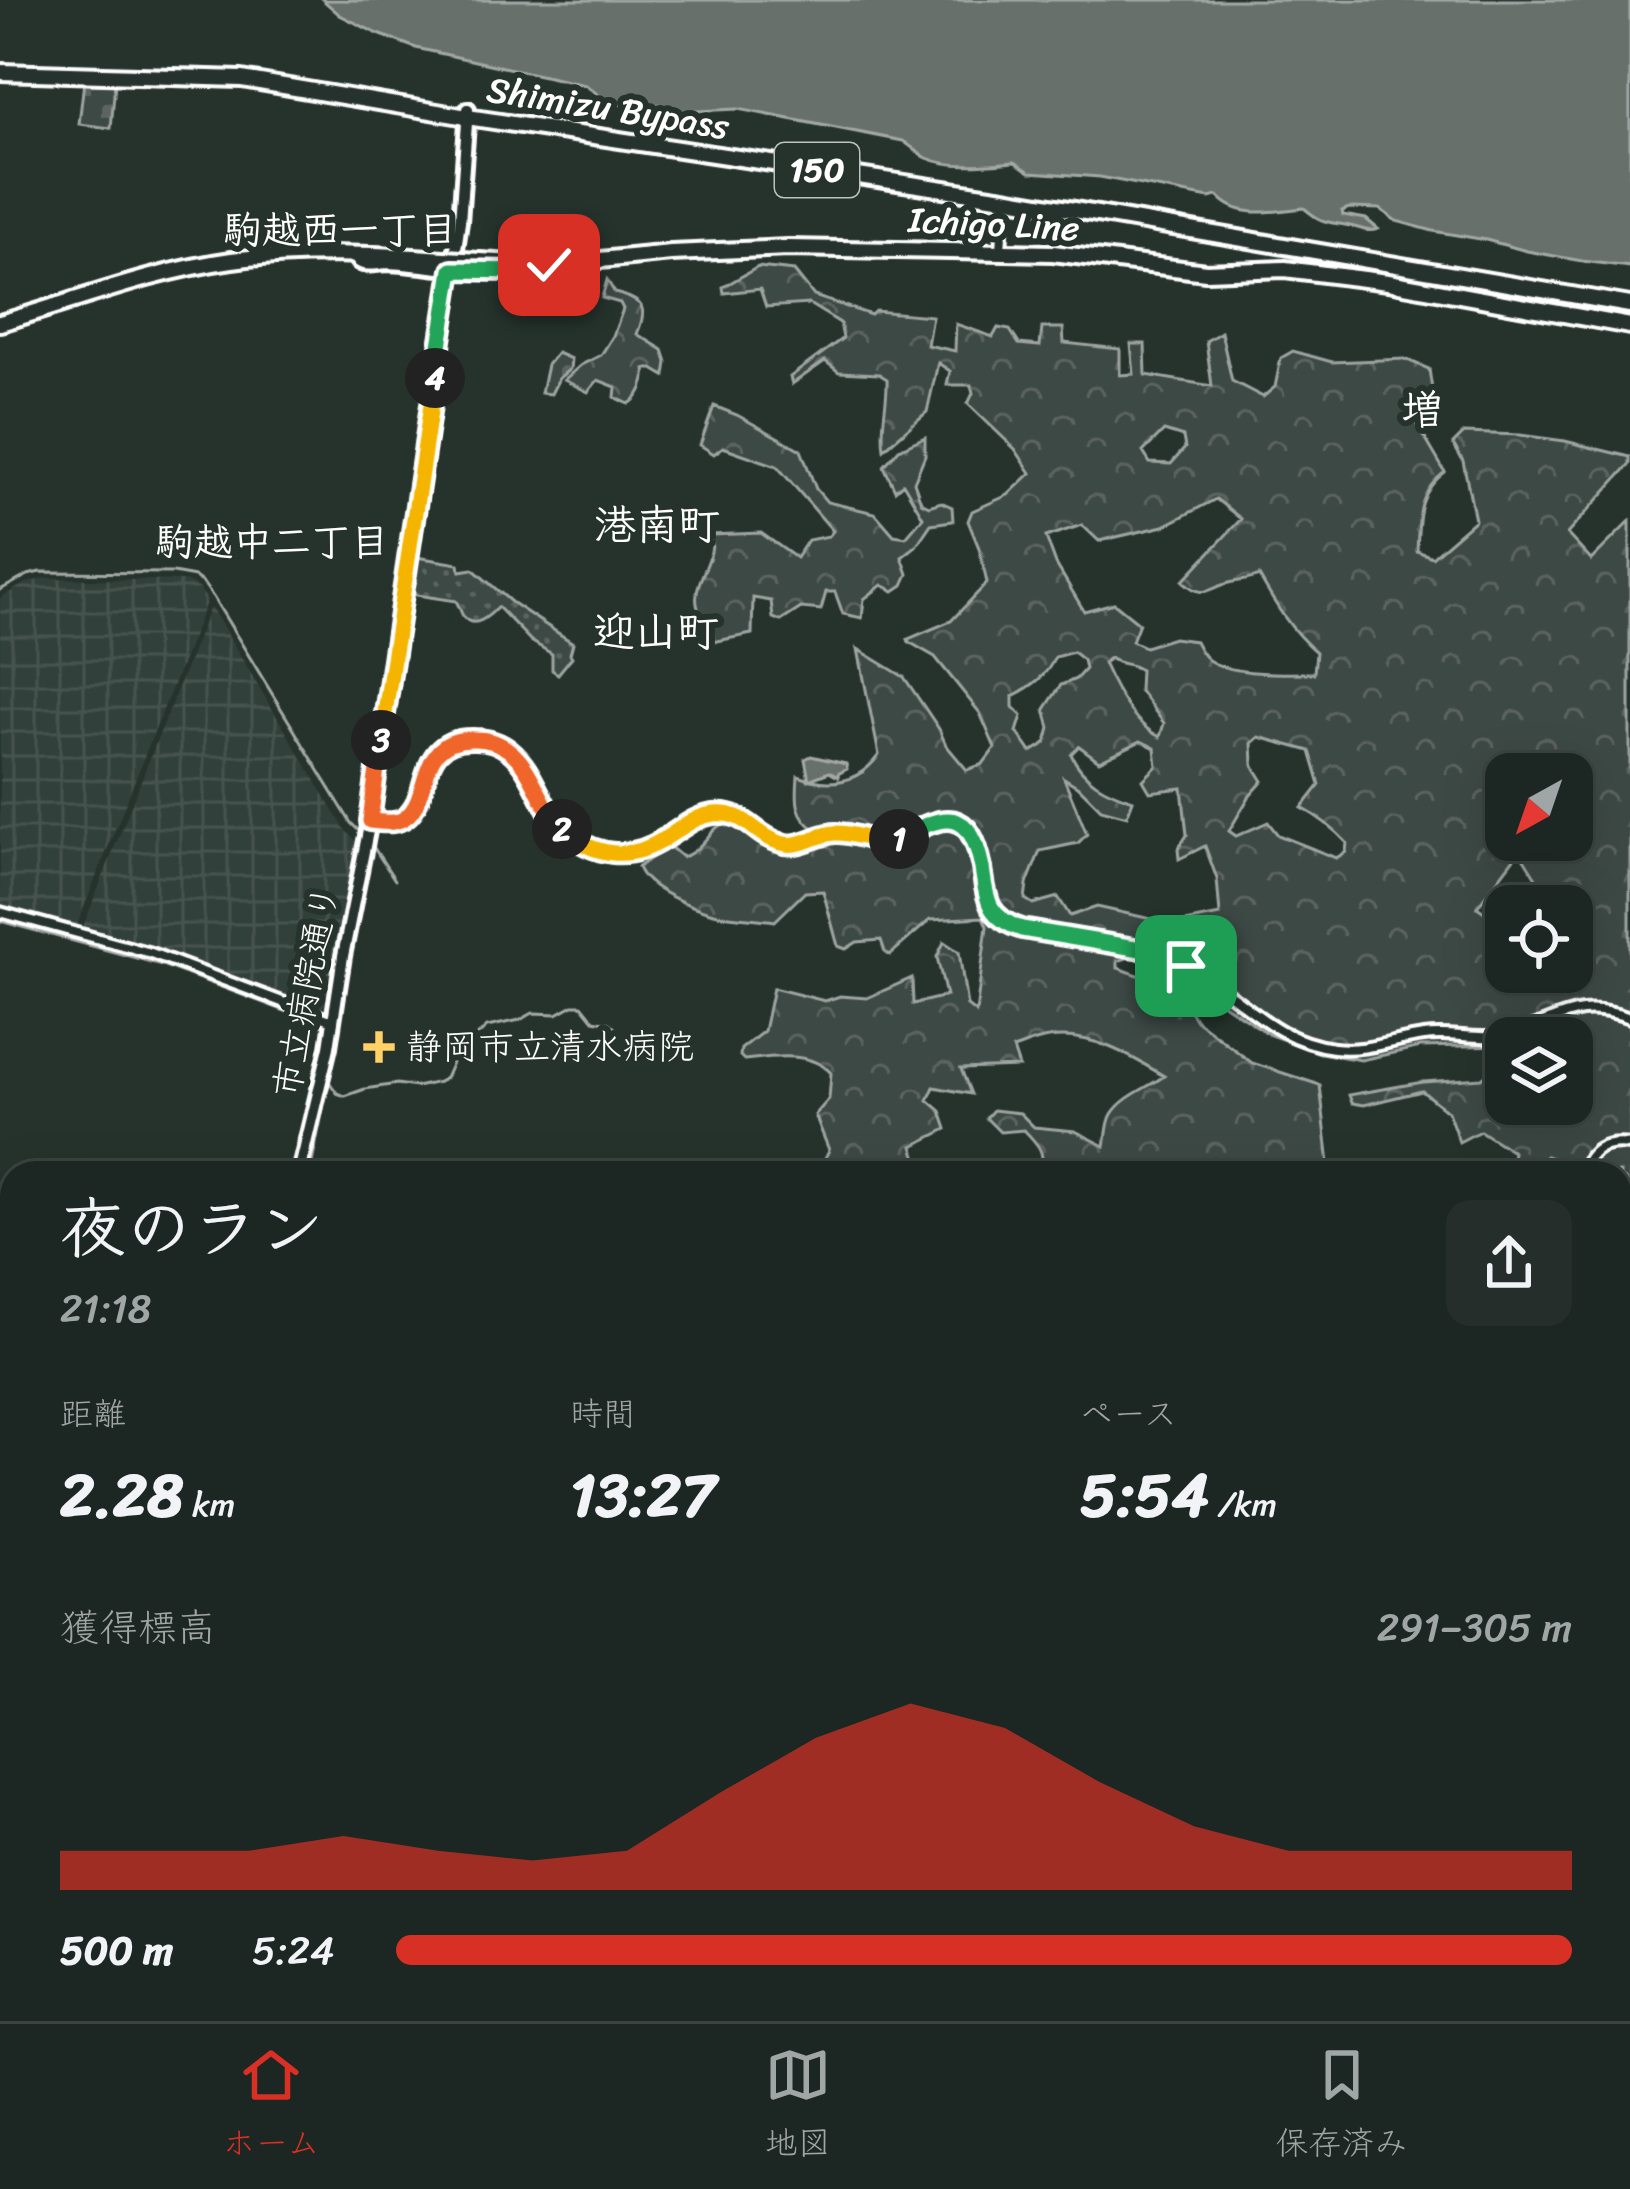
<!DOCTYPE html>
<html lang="ja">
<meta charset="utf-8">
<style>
:root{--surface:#1c2622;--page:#252e2a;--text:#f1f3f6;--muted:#a0a5a5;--line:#3a4340;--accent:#d93025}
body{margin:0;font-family:Sriracha,"Klee One",sans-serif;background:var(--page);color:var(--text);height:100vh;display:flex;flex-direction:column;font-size:45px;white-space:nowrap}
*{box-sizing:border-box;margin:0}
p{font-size:39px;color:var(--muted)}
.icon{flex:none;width:66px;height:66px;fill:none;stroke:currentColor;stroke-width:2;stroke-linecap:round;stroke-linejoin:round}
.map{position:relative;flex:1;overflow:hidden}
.side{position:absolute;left:0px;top:1161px;width:1632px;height:861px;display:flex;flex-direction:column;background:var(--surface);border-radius:36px 36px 0 0;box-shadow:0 12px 48px #0002,0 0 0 3px var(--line)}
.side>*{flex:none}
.needle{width:78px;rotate:220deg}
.buttons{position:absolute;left:1485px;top:753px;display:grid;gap:24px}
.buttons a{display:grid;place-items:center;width:108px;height:108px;border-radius:24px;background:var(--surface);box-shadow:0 12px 48px #0002,0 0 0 3px var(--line);font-size:60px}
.pin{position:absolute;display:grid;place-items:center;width:102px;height:102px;color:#fff;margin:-51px;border-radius:24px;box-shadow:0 6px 18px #0006}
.km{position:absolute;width:60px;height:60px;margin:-30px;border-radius:50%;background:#222;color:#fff;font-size:33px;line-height:60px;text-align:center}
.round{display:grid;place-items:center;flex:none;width:126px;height:126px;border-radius:24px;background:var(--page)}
.summary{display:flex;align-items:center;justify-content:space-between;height:204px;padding:0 60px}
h1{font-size:66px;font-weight:700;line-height:90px}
.figures{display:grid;grid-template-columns:repeat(3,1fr);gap:18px;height:204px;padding:12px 60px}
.figures div{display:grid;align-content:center}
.figures b{font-size:60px;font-weight:700}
.figures small{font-size:33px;font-weight:400}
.figures p{font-size:33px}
.chart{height:336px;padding:24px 60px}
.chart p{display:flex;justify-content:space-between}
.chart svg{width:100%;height:216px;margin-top:12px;fill:var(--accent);opacity:.7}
ul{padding:0 60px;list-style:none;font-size:39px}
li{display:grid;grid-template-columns:192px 144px 1fr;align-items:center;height:90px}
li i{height:30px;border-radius:15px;background:var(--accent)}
.tabs{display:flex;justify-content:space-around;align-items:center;height:168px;border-top:3px solid var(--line);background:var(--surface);font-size:33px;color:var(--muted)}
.tabs a{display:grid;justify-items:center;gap:6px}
.tabs .current{color:var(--accent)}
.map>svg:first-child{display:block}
.industrial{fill:url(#industrial-grid)}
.green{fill:url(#green-dots);stroke:#9ea4a2;stroke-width:3}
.forest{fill:url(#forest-crowns);stroke:#9ea4a2;stroke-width:3;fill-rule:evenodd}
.cemetery{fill:url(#cemetery-stones);stroke:#9ea4a2;stroke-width:3}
.water{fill:#67706c;stroke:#a4a9a7;stroke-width:3}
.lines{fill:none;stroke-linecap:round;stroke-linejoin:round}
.stream{stroke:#a4a9a7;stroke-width:3}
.minor-casing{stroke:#fff;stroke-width:16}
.major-casing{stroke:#fff;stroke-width:20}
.highway-casing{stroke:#fff;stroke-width:22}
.minor{stroke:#26332d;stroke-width:8}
.major{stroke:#26332d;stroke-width:10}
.highway{stroke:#26332d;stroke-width:14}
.highway-bridge-casing{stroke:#fff;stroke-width:22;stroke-linecap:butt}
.highway-bridge{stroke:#26332d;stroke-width:14}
.split-1-casing{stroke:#fff;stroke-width:24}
.split-2-casing{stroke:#fff;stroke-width:24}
.split-3-casing{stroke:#fff;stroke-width:24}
.split-4-casing{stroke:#fff;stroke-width:24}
.split-5-casing{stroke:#fff;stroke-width:24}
.split-1{stroke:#22a559;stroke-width:15}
.split-2{stroke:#f5b400;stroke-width:15}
.split-3{stroke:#f0652b;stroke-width:15}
.split-4{stroke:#f5b400;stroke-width:15}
.split-5{stroke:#22a559;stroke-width:15}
.poi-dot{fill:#ffd166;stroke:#26332d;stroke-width:4.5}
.labels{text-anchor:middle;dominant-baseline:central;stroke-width:12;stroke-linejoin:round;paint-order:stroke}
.shield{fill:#26332d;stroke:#bec2c0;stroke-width:3}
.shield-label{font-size:33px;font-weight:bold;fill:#fff}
.street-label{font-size:36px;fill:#fff;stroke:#26332d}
.poi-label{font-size:36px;fill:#fff;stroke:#26332d;text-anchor:start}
.neighbourhood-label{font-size:39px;font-weight:bold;fill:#fff;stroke:#26332d}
.quarter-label{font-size:42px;font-weight:bold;fill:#fff;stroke:#26332d}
</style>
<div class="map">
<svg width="1630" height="2021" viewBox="0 0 1630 2021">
<defs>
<pattern id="industrial-grid" width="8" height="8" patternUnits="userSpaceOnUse" patternTransform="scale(3)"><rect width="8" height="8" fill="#333f3a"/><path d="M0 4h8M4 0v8" fill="none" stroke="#47524e"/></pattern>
<pattern id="green-dots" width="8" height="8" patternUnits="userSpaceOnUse" patternTransform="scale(3)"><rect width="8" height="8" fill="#3e4944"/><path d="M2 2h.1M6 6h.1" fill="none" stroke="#5b6460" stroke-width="1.8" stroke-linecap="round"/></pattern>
<pattern id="forest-crowns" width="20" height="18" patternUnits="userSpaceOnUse" patternTransform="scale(3)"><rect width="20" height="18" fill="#3e4944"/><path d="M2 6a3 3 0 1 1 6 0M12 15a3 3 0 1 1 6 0" fill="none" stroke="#5b6460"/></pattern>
<pattern id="cemetery-stones" width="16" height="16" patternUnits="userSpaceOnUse" patternTransform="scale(3)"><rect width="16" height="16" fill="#3e4944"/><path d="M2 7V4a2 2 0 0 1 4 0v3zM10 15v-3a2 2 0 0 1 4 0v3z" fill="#5b6460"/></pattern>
</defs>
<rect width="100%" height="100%" fill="#26332d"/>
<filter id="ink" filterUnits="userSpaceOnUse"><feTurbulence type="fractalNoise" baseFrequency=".00833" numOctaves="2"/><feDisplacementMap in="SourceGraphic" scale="24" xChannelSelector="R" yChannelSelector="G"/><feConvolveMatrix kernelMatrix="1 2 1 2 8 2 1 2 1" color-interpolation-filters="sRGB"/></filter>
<g filter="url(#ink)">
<!-- industrial -->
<path class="industrial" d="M46,578l139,3 14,7 8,12 -132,330 -75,-20v-312l26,-15z
M209,609h3l134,222 10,10 -35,175 -240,-84z
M0,1201l12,2v458l-12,-2z"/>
<!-- green -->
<path class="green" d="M416,557l43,7 1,7 13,-2 38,33 62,41 -3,11 2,3 -14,17 -6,-4v-16l-21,-13 -33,-34c-8,8 -24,24 -35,9 -3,-5 -4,-11 -7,-15l-46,-7z"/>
<!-- forest -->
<path class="forest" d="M758,267l36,4 20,25 57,19 4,-4 57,5 -5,29 28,6 1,-27 37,13 5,-9 12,2 9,14 21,2 2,-18h21l1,15 56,6v26l14,-1 -3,-30h14l1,31 66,11 -6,-45 15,-9 11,49 31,16 12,-10 6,-29 12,-7 39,11 73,-3 24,10 5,34 -21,15 32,54c-28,21 -26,46 -28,79l15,6 43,-37 -12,-59 -10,-17 11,-11 56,2 45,6 65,16v7l-63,70 24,26 39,-39v669l-5,-10 -5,-2v-5h-18l-56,-17 -11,17h-7l-17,-10 2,-11 -33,-21 -21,11 -11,-30 -26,-21 -58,14 -12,-2 -3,-8 74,-13 59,-4 16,-14 8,6v34h66v-50l12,-13 -14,-10 -10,7h-54v7l-85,2 -60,13 -41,-7 -50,-18 -71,-47 -21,-7 -27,-18 -19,-7 -14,5v7l66,23 -2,8 14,21 56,43 68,22 10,88h-294c14,-17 1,-30 -12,-43l-24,2 -14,-14 7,-8 27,3 14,14 41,4 30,15c2,-10 2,-24 7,-32 11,-18 36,-26 52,-38 -35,-21 -73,-44 -115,-38 -12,1 -24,7 -36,11l6,18 -58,2 10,25 -37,-7 -6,13 13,11 6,18 -34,17 5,15 -4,12h-96l11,-23 -14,-35 14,-16 2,-26c-21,-23 -60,-16 -87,-13l-4,-4 1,-7 23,-18 9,-43 52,13 15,-5 27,2 45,-20 1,26 33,-8 -9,-39 7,-15 15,10 8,54 9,7 11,-87 -4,-9 -53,3 -40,35 -5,-3 -4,-12 -24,2 -11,7 -8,-3 -15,-55 -18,1 -30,29c-19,-3 -39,-3 -57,-7 -23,-5 -73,-25 -80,-47l31,-21 13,11c20,-5 27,-29 47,-37l49,28 30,-4 8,-14c-21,-14 -20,-30 -18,-54 31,11 60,8 81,-21l-21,-106 46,28 35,52 7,16 21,25 16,-6 12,-16 -15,-35 -45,-56 -26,-15 -1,-3 43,-18 36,-38 -8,-35 -11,-27 4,-10 36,-16 23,-22 -16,-24 -47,-45 5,-11 -2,-8h-24l3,-14 -12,-8 -11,49 -43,37c-4,-24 4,-46 3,-70l-8,-5 -40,-2 -14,-11 -33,23 -2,-7 53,-39 -3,-15 -31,-19 -43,3 -6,-18 -36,4 -1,-6zM1164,431l19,6 2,11 -14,16 -21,-1 -7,-11zM1216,499l25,20 -58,62c22,19 23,8 46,2 11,-3 19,-2 30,-7 16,28 32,55 57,76l-2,21c-26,0 -88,3 -108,-15 -5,-5 -8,-11 -11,-17l-22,-3 -28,9 -13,-6 7,-18 -25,-20 -30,8 -28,-47 -10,-27 36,-12 17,16 65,-15zM1073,652l10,8 2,9 -9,10 -15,6 -16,24 5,19 -4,15 -15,9 -14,-20 5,-16 -9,-9v-11c19,-10 33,-19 42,-39zM1110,658c10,8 20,4 30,12l-1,20 25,33 -4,14c-27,-13 -45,-47 -57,-74zM1259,737l51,14 10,34 -18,23c17,9 32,21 45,35l-1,9 -10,6 -58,-23 -10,-13 -32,14 -7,-5 20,-34 14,-16 -10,-16 -1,-22zM1141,741l14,7 2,18 -14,14 7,12 32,-4 5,47 -9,14 1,10 26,-13 12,33 3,36 -46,9 -77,-17 -27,9 -12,-19 -25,7 -8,-5 2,-15 13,-33 38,-8 9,-9 -23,-56 16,10 21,21 26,7 6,-16c-28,-9 -50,-20 -62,-46l8,-8 20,15zM1506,774h66v66h-66zM1521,854l15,24 3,19 -6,9h39v66h-66v-45l-29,-20 37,-49z
M607,280l8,13c28,8 34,13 22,41l26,16 4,12 -2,14 -12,-7h-8c2,13 -5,28 -16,35l-14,-7 1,-10 -18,-7 -10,12 -24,-12 17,-15 20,-10 12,-19 10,-27 -3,-6 -18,-5z
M714,406l23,9 64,35 15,39 11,13 48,11 19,22 12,2 17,-20 -20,-34 -8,7 -11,-24 15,-17 26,-12v18l-11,27 7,20 8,4 12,-4 11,5 1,14 -22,3 -15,22 -14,11 6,17 -5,11 -9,6 -12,-6 -18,14 -2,19 -19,-4 -8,-22h-9l-5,18 -20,-2 -20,13 -8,-3 -2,-17 -18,-3 -1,36 -40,8c-5,-12 -13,-26 -15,-38 -4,-25 20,-44 14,-69l50,-2 35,25 12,-18 21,-4 4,-5 -56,-65 -54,-19 -9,7 -14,-9z
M1620,1302l10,2v21l-6,14 6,7v145l-10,-1z
M1630,1771v59l-8,3 3,10 5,3v82l-7,-8h-3v-138z
M1620,1963l10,5v11c-14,14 0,27 0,42h-34l-7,-11h31z
M334,2010h207l3,11h-202z
M1400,2010h20l5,10 17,-4 1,-6h86l-3,11h-117z"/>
<!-- cemetery -->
<path class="cemetery" d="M84,81l31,2 -4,45 -32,-4z
M557,353l14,6 -1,10 -11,9 -8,16 -10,-1 6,-28z"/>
<!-- water -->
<path class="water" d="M323,0h1307v267l-48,-6 -55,-10 -41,-11 -53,-9 -37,-10 -16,-12 -31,-1 -7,3 1,4 23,4 12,10c-12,4 -16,-1 -28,-3 -23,-5 -26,-1 -46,-18 -29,3 -65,12 -86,-12l-9,2 -109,-21 -70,-5 -15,-10c-25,2 -63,7 -88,-4 -8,-4 -16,-12 -24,-17l-165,-32 -63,3 -15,-7 -49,-1 -26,-19 -169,-37 -40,-15 -36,-18z
M811,756l35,8 1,5 -9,5v3l-9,-5 -20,8 -4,-21z"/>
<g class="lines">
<!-- stream -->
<path class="stream" d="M0,590l28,-15 12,-3 133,1 22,4 8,6 10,14 138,226 12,12
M370,842l25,38
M0,921l162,44 166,62
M330,1083l7,10 8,3 20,-7 32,-5 19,3 23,-5 6,-4 10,-22 32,-29 33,-7 13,-7 24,1 16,-9h9l12,15 16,3 11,12 18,8 9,14
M310,1173l29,-143 -2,-1"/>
<defs>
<path id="minor" d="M1001,251l3,-53
M370,821c8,1 19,3 27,1 35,-9 15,-89 81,-83 66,5 51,101 130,114 45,8 62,-31 99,-38 43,-8 52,30 83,29 15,0 29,-10 44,-11 18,-1 35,11 53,9 25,-3 41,-30 68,-21 45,15 6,89 67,108 56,9 118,13 169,40 52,27 79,71 143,79 31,4 59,-8 90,-12 28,-4 55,5 83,-1 50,-12 67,-37 123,-17
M0,912l151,41 182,68
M1582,1173c8,-25 23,-31 48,-28
M0,1193l12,2
M1620,1382l10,6
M0,1668l12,2
M1620,1714l10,3
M0,1909h12
M1124,2010l13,11"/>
<path id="major" d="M354,254c2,2 3,6 5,8 7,5 21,1 29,1 47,2 113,18 158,3
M299,1173l30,-126 14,-91 27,-135 90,-599 8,-113
M176,2021l1,-11"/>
<path id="highway" d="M0,72l242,7 225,38 537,81 626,107
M463,260l86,5 122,-12 117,-5 265,5 153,19 79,-3 103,13 242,44
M0,323c76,-22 153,-52 232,-63 70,-9 142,-6 212,-1"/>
</defs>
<!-- minor casing -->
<use href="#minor" class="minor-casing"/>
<!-- major casing -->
<use href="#major" class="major-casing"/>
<!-- highway casing -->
<use href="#highway" class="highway-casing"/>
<!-- minor -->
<use href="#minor" class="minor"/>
<!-- major -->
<use href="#major" class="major"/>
<!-- highway -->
<use href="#highway" class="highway"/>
<defs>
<path id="highway-bridge" d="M444,259l19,1"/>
</defs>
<!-- highway-bridge casing -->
<use href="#highway-bridge" class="highway-bridge-casing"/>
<!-- highway-bridge -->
<use href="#highway-bridge" class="highway-bridge"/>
</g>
</g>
<g class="lines" filter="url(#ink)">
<defs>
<path id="split-1" d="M899,839c47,-27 71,-32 83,29 2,13 3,27 9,39 7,12 18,18 31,22l119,20 45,17"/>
<path id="split-2" d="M562,829c31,27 67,33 102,10 17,-10 30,-23 50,-25 33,-3 40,22 67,29 18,6 36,-9 54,-10 23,-1 41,13 64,6"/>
<path id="split-3" d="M381,740l-11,81c12,1 26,4 36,-4 26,-20 10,-81 69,-78 13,0 25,4 35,12 24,19 30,55 52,78"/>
<path id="split-4" d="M381,740l54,-362"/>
<path id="split-5" d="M435,378l17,-108 79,1 18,-6"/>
</defs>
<!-- split-1 casing -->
<use href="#split-1" class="split-1-casing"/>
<!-- split-2 casing -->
<use href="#split-2" class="split-2-casing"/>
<!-- split-3 casing -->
<use href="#split-3" class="split-3-casing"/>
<!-- split-4 casing -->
<use href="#split-4" class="split-4-casing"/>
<!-- split-5 casing -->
<use href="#split-5" class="split-5-casing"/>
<!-- split-1 -->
<use href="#split-1" class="split-1"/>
<!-- split-2 -->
<use href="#split-2" class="split-2"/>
<!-- split-3 -->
<use href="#split-3" class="split-3"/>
<!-- split-4 -->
<use href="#split-4" class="split-4"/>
<!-- split-5 -->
<use href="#split-5" class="split-5"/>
</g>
<!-- markers -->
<path class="poi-dot" d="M373 1029h12v12h12v12h-12v12h-12v-12h-12v-12h12z"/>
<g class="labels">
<!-- shield labels -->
<rect class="shield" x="775" y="143" width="84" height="54" rx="9"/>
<g class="shield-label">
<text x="817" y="170">150</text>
</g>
<!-- street labels -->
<g class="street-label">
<text transform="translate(608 108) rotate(9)">Shimizu Bypass</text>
<text transform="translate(994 224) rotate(3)">Ichigo Line</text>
<text transform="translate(306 991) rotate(-79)">市立病院通り</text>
</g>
<!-- poi labels -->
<g class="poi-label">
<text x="406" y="1047">静岡市立清水病院</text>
</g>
<!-- neighbourhood labels -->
<g class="neighbourhood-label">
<text x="340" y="229">駒越西一丁目</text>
<text x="272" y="541">駒越中二丁目</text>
</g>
<!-- quarter labels -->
<g class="quarter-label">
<text x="1422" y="410">増</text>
<text x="657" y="525">港南町</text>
<text x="656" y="632">迎山町</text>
</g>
</g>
</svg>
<div class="buttons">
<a><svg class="needle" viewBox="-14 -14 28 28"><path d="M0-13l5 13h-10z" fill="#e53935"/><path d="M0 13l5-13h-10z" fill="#a0a5a5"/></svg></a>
<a><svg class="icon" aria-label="locate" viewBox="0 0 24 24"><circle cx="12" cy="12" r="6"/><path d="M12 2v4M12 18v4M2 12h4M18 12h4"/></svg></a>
<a><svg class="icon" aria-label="layers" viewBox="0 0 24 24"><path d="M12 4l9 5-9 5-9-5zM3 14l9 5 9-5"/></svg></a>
</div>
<div class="pin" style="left:1186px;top:966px;background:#1e9e55"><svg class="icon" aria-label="arrive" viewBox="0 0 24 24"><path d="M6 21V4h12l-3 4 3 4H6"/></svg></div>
<div class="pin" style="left:549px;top:265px;background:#d93025"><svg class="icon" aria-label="check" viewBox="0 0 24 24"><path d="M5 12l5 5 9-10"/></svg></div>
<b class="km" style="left:899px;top:839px">1</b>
<b class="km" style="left:562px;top:829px">2</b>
<b class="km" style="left:381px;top:740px">3</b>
<b class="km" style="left:435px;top:378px">4</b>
<section class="side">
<div class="summary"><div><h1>夜のラン</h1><p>21:18</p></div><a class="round"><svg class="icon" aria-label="share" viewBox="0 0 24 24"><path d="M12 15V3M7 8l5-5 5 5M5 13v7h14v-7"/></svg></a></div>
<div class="figures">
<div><p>距離</p><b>2.28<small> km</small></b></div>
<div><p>時間</p><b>13:27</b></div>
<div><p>ペース</p><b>5:54<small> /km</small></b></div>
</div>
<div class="chart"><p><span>獲得標高</span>291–305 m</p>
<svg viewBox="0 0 160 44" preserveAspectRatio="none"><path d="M0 44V36L10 36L20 36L30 33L40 36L50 38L60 36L70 24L80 13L90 6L100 11L110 22L120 31L130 36L140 36L150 36L160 36V44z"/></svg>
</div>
<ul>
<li><b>500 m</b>5:24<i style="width:100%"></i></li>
</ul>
</section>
</div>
<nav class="tabs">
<a class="current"><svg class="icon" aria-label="home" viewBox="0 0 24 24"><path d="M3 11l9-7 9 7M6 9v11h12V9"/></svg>ホーム</a>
<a><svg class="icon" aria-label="map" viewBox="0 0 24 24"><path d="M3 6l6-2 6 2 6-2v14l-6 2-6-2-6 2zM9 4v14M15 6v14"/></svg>地図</a>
<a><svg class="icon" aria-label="saved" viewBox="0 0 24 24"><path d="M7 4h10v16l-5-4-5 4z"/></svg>保存済み</a>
</nav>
